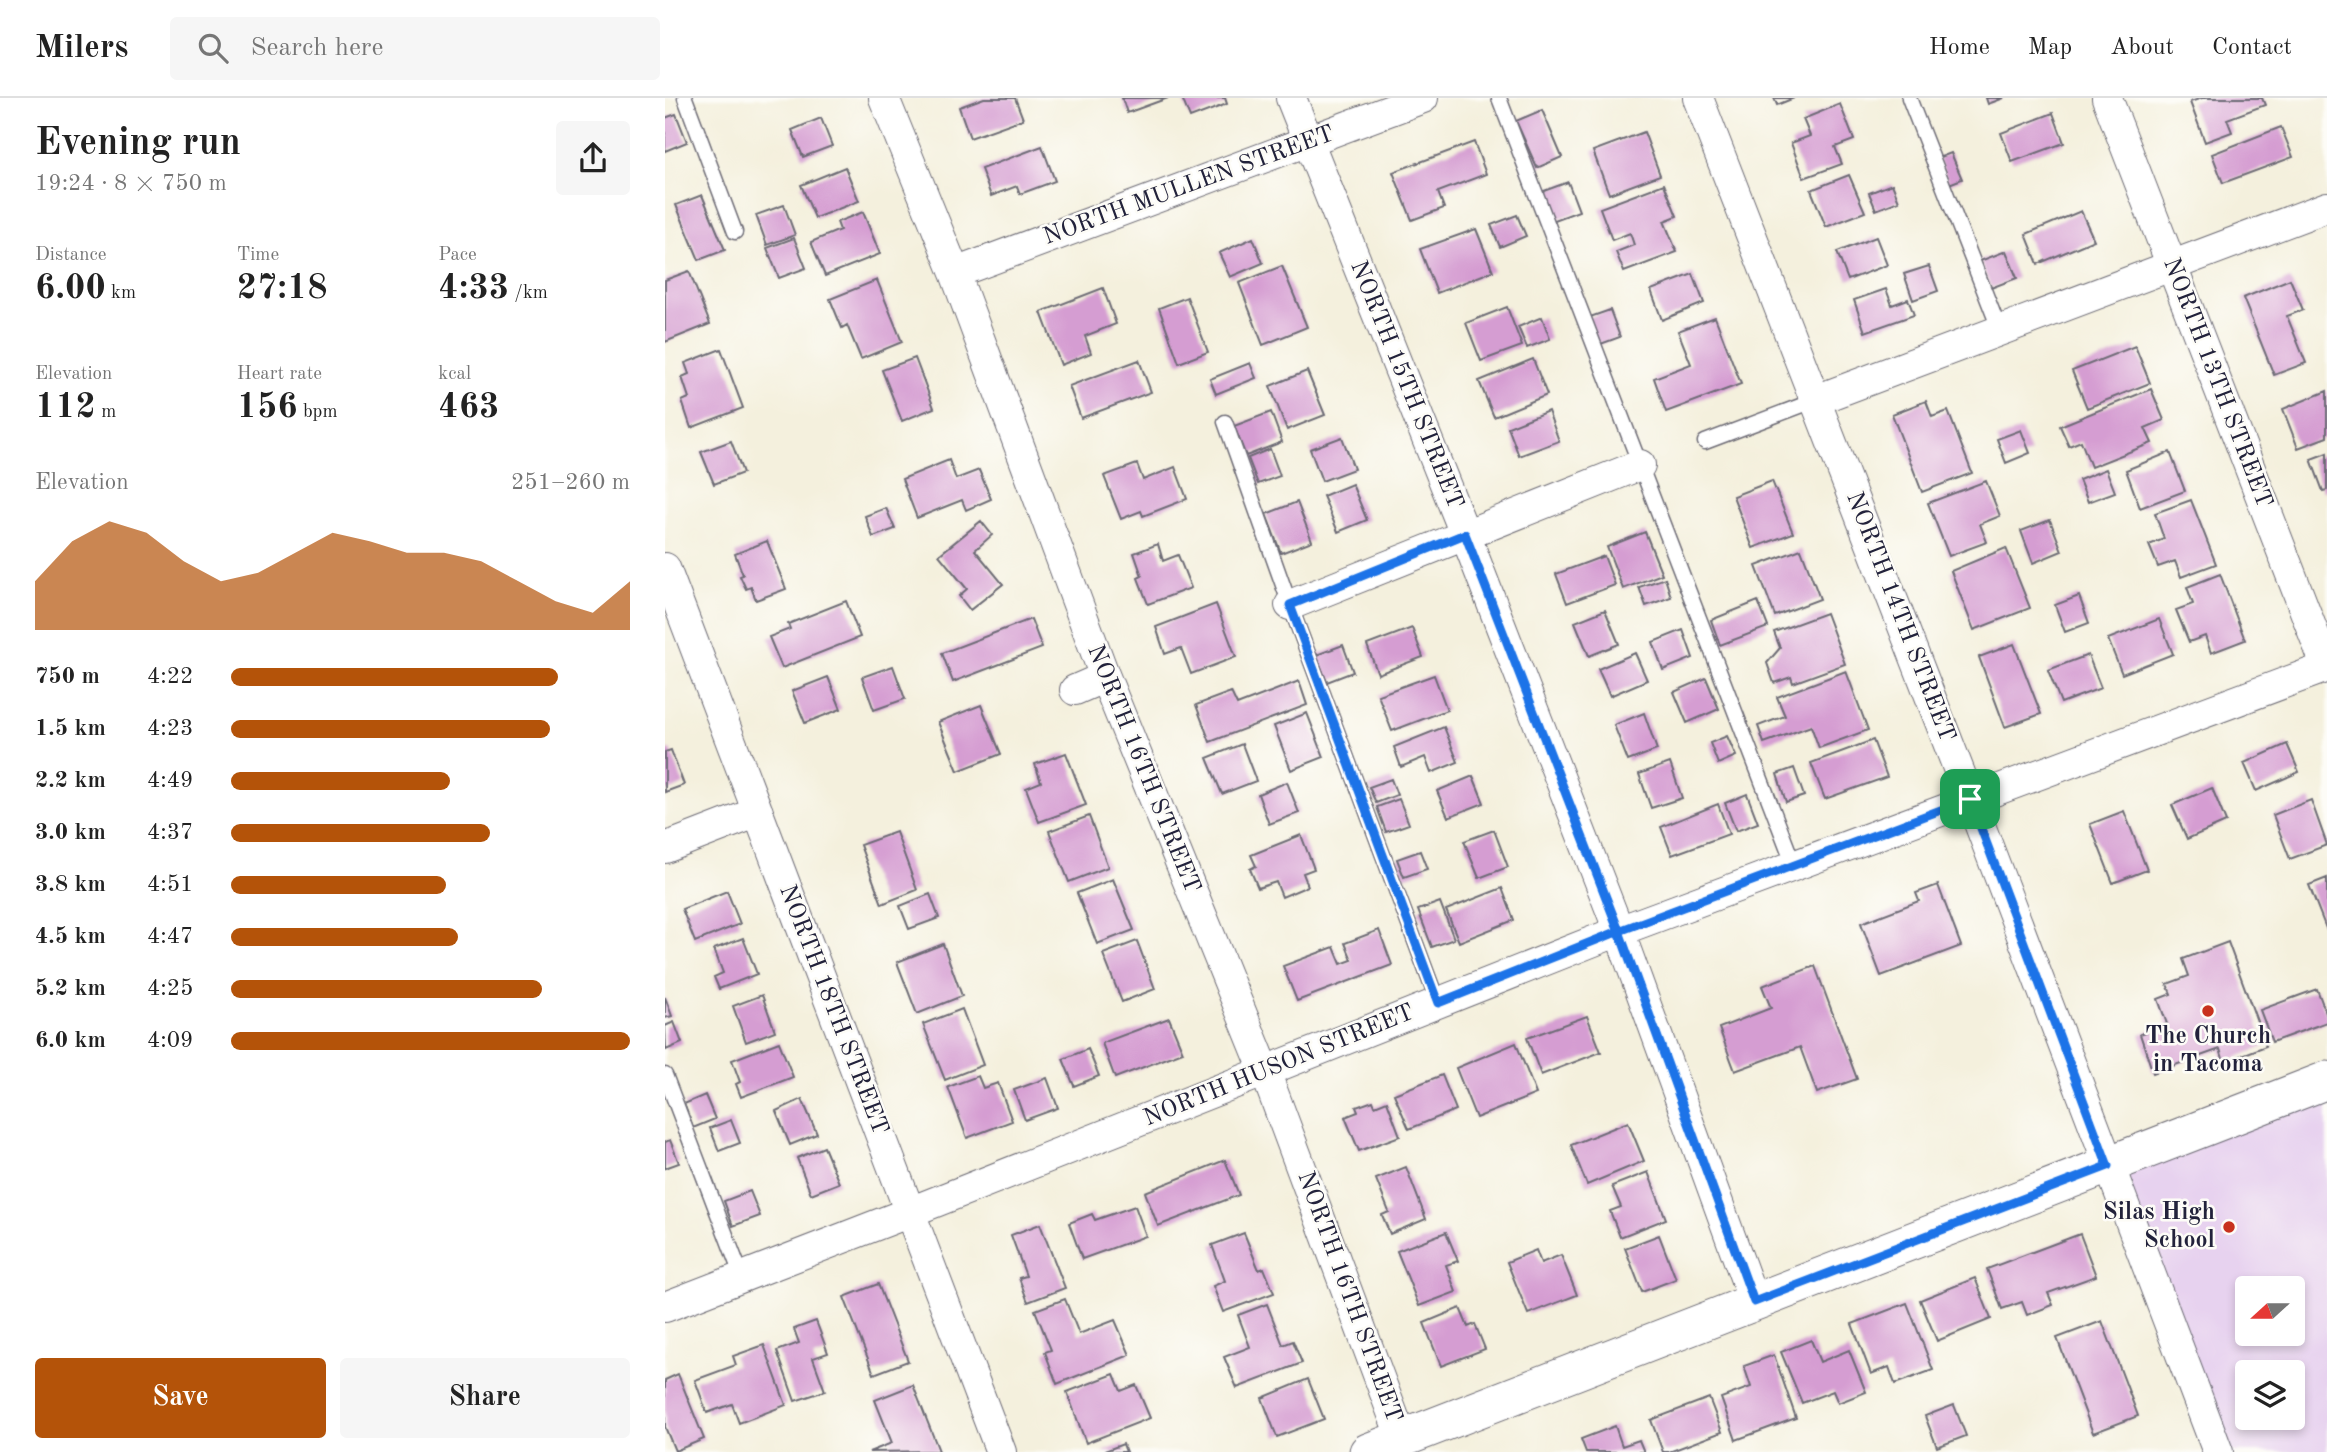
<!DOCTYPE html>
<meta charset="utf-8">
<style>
:root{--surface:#fff;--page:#f6f6f6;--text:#222;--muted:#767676;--line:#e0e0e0;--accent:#b45309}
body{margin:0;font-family:"Old Standard TT",serif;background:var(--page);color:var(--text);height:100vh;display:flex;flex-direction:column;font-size:26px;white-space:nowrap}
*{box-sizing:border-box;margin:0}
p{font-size:23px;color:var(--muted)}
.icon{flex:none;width:38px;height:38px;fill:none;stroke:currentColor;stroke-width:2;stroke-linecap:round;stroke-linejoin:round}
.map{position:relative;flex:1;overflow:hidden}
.sheet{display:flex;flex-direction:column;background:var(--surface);width:665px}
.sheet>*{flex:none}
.needle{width:46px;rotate:249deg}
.fabs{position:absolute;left:1570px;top:1178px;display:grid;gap:14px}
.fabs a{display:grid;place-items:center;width:70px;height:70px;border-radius:7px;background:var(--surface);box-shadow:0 4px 10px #0003;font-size:35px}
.pin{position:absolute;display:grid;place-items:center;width:60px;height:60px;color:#fff;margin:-30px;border-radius:14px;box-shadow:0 4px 10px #0006}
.round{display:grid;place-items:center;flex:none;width:74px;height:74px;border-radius:7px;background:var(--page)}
.summary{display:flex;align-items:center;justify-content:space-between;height:119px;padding:0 35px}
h1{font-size:38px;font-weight:800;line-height:52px}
.metrics{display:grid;grid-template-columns:repeat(3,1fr);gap:10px;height:119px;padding:7px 35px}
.metrics div{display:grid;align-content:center}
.metrics b{font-size:35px;font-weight:800}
.metrics small{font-size:19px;font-weight:400}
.metrics p{font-size:19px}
.chart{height:196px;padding:14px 35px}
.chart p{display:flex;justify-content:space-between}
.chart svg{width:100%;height:126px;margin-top:7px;fill:var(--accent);opacity:.7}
.cta{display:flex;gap:14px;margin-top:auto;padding:14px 35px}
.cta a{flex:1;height:80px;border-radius:7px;background:var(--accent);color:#fff;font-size:28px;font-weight:800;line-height:80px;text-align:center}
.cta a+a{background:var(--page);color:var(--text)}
ul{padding:0 35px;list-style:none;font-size:23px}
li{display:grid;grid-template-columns:112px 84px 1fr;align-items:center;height:52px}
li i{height:18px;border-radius:9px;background:var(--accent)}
header{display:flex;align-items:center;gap:42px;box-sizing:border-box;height:98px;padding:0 35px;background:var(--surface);border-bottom:2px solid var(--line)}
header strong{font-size:33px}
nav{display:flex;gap:38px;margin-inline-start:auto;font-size:24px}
.search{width:490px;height:63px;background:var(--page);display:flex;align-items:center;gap:18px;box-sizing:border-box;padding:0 24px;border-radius:7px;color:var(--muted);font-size:26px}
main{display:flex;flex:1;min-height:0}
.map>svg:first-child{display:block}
.built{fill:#e7d2ef;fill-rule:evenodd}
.building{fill:#d59dd2}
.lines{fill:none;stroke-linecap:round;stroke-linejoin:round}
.service-casing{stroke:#6c6a74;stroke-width:17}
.minor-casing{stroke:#6c6a74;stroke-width:32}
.tertiary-casing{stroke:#6c6a74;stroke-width:39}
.service{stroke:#fff;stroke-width:14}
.minor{stroke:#fff;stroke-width:30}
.tertiary{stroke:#fff;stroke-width:37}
.route-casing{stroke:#fff;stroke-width:14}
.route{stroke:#1a73e8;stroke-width:9}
.poi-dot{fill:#c8321e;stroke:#fdfcf7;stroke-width:2.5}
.labels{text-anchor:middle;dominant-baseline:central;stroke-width:5;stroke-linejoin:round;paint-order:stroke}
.street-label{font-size:24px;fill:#22223b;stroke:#fdfcf7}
.poi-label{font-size:24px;font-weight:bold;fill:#22223b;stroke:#fdfcf7}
</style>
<header>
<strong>Milers</strong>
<div class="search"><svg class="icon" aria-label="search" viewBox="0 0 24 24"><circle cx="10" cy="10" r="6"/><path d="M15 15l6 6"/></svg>Search here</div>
<nav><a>Home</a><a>Map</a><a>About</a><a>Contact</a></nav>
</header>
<main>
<section class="sheet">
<div class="summary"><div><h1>Evening run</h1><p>19:24 · 8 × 750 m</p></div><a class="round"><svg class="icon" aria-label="share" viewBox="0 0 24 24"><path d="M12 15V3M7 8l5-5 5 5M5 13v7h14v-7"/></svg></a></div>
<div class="metrics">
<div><p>Distance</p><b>6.00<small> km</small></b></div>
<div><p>Time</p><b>27:18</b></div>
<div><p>Pace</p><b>4:33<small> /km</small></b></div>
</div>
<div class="metrics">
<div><p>Elevation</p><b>112<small> m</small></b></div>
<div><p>Heart rate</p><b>156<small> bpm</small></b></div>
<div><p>kcal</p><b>463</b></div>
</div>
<div class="chart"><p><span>Elevation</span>251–260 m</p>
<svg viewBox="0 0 160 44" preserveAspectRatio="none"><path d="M0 44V27L10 13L20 6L30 10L40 20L50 27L60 24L70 17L80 10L90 13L100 17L110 17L120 20L130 27L140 34L150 38L160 27V44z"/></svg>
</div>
<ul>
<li><b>750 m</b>4:22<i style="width:82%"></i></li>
<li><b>1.5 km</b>4:23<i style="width:80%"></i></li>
<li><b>2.2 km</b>4:49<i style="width:55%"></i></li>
<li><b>3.0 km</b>4:37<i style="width:65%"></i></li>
<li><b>3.8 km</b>4:51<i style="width:54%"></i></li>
<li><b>4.5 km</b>4:47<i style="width:57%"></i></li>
<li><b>5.2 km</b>4:25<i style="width:78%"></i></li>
<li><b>6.0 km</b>4:09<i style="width:100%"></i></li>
</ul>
<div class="cta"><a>Save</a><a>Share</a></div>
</section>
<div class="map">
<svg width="1662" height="1354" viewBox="0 0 1662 1354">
<rect width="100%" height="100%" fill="#fdfcf7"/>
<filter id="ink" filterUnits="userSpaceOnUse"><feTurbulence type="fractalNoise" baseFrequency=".0143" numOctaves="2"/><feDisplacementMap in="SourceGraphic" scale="14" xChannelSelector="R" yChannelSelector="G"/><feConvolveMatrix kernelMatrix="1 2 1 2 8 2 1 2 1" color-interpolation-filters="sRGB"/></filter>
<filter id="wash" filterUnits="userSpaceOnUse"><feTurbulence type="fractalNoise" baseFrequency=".00686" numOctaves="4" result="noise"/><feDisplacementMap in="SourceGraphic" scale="28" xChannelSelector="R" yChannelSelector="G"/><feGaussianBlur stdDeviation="1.57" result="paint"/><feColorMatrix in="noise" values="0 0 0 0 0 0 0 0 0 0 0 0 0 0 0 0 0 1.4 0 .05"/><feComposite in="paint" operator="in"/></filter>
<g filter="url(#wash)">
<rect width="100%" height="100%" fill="#f4f0dd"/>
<!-- built -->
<path class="built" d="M1662,982v372h-109l-110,-287zM1582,1190h46v46h-46zM1582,1274h46v46h-46z"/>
<g id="blocks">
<!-- building -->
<path class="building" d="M319,0h31l8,21 -53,19 -11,-31z
M457,0h46l-41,15z
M517,0h43l2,6 -37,14z
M1109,0h20l-17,7z
M1321,0h18l-16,6z
M1537,0h60l3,7 -38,14 5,13 -27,10 -15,-40z
M1175,6l14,36 -19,7 7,17 -38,14 -13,-35 19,-7 -7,-17z
M877,12l20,47 -25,11 -21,-47z
M1388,15l11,30 -52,19 -11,-29z
M11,16l11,28 -22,9v-33z
M156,20l11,28 -29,11 -11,-27z
M1616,29l12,30 -70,26 -11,-29z
M979,34l16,43 -51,19 -16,-43z
M809,44l12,32 -48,18 6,16 -32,12 -19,-48z
M377,48l13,35 -35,13 -3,-8 -26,10 -10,-27z
M1286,55l11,26 -13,5 -11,-26z
M180,69l14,34 -44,17 -14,-33z
M1184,77l16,37 -39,15 -15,-37z
M903,84l11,29 -27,10 -11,-29z
M999,86l13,32 -13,5 13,31 -53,20 -8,-20 18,-7 -4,-12 -18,7 -12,-32z
M1227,86l7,17 -23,9 -7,-17z
M37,97l23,55 -26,10 -23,-55z
M119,107l11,30 -28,10 -11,-30z
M1416,113l13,29 -56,24 -12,-30z
M198,114l17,42 -55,22 -14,-34 29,-12 -3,-8z
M852,117l9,21 -26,11 -9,-22z
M811,131l17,42 -56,22 -17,-44z
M1211,139l11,28 -39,15 -11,-28z
M129,140l12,30 -27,10 -12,-30z
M588,140l10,25 -33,14 -11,-24z
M1341,153l11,27 -26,10 -11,-27z
M617,168l25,61 -44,18 -24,-62z
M1264,168l9,25 -25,9 -9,-26z
M24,173l21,53 -45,18v-62z
M1028,176l11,29 -42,17 -11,-30z
M1625,181l13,31 -16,6 19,47 -32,12 -31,-77z
M212,182l25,62 -41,17 -14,-34 -5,3 -12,-29z
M438,190l13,36 -31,12 6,17 -30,12 -20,-53z
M1221,191l6,16 16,-6 6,16 -49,17 -11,-32z
M522,199l21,55 -29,11 -20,-55z
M842,209l15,39 -41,15 -15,-38z
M945,212l10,27 -22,8 -11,-27z
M877,219l8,22 -23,9 -9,-21z
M1050,219l26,67 -75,28 -12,-34 37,-14 -13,-33z
M1470,248l15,37 -63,25 -15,-37z
M56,251l22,59 -52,20 -9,-27 7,-3 -7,-21 7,-3 -4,-11z
M250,260l19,50 -32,13 -20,-51z
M868,261l14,36 -53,22 -15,-36z
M474,262l12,32 -70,26 -12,-32z
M585,265l6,15 -40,16 -6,-15z
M642,273l18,44 -38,15 -17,-44z
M1486,291l13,31 -19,8 7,15 -61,24 -10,-26 -12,5 -9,-20z
M1662,293v46l-29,11 -15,-39z
M1261,303l6,16 16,-6 24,62 -50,19 -30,-78z
M883,313l11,30 -40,15 -11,-29z
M606,314l11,30 -36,14 -12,-30z
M1356,332l9,23 -24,10 -9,-24z
M677,339l12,32 -32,12 -12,-32z
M66,343l12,32 -29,11 -13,-32z
M605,351l10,27 -22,8 -10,-26z
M1505,354l15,39 -45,17 -14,-38z
M1662,355v37l-4,1 -12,-32z
M284,362l7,19 23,-9 12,29 -25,11 -4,-10 -45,18 -15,-39z
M472,366l6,16 32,-13 12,32 -44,17 -2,-5 -20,8 -17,-43z
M1441,371l9,23 -27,10 -9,-22z
M1107,383l21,52 -40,15 -20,-52z
M1321,383l14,35 -20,8 7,18 -38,14 -21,-53z
M687,386l15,36 -29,12 -15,-36z
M1526,402l25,64 -35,13 -6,-16 -17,6 -9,-22 15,-6 -9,-26z
M632,404l15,39 -31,12 -15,-39z
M221,410l9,21 -22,8 -8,-21z
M1385,422l12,31 -29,12 -12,-32z
M316,423l11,14 -17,15 28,34 -33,26 -11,-14 8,-7 -28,-34z
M980,434l17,42 -39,15 -16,-42z
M102,443l19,48 -30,11 -5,-13 -5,2 -6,-13 3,-1 -8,-21z
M493,446l5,17 15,-6 13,33 -43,16 -10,-26 4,-2 -8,-23z
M1341,450l24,60 -56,22 -23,-59z
M1136,451l19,50 -45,17 -19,-50z
M939,458l11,29 -48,18 -11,-29z
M1555,476l25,66 -34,13 -6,-17 -16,6 -13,-32 17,-6 -6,-17z
M1000,480l6,19 -25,9 -7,-19z
M1414,498l10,27 -24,9 -10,-27z
M181,503l14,36 -78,31 -13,-31 21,-8 -2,-5z
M1093,503l10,26 -48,18 -9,-25z
M551,506l20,53 -45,17 -10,-26 -16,6 -9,-27z
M940,512l14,34 -30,12 -14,-34z
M1161,515l19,51 -52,19 -2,-6 -17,6 -7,-20 13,-15 -6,-16z
M366,521l11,29 -89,34 -11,-29z
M1494,521l14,35 -51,20 -14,-35z
M747,530l11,29 -45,17 -11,-29z
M1018,532l10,28 -30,12 -10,-28z
M1349,546l27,70 -36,13 -26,-70z
M678,547l10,27 -26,10 -11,-27z
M970,555l12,27 -37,16 -12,-27z
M1423,557l13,33 -40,15 -13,-33z
M228,568l12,33 -31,11 -12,-33z
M1181,573l22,59 -49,18 -8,-22 -47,17 -6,-17 27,-10 -8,-19z
M769,577l13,35 -55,21 -14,-36z
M163,579l13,32 -36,14 -13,-32z
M1041,580l13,31 -32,14 -13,-31z
M634,583l8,24 -97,37 -14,-37 35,-13 6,13z
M316,607l20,49 -43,17 -20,-49z
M642,615l17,44 -33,13 -17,-44z
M979,615l13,37 -29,11 -14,-36z
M779,629l14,35 -27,11 -6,-16 -24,10 -7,-20z
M1062,638l9,20 -18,8 -8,-21z
M1208,642l14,37 -62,22 -14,-36z
M577,646l14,37 -34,13 -15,-36z
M1622,646l12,28 -43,19 -12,-28z
M6,652l13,35 -19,7v-40z
M401,655l20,52 -47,17 -13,-34 15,-6 -6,-18z
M1005,665l12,35 -31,10 -12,-34z
M1129,670l10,28 -18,6 -9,-28z
M808,678l11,27 -36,14 -11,-26z
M726,681l6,16 -21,8 -7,-16z
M622,684l12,31 -30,11 -11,-30z
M1547,690l14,34 -39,17 -15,-34z
M1082,696l11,29 -22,8 -11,-28z
M734,701l10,25 -23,8 -9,-25z
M1646,702l16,45 -37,14 -17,-44z
M1053,706l11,30 -57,21 -11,-28z
M1459,713l23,59 -34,13 -23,-59z
M424,718l19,51 -39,15 -20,-51z
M829,732l14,37 -29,11 -15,-37z
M231,734l21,58 -35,14 -22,-59z
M636,737l13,34 -11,4 5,13 -26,11 -6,-15 -18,6 -8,-19 6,-3 -5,-11z
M755,753l7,18 -23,8 -7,-18z
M1662,780v53l-18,-46z
M448,781l21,51 -37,14 -20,-51z
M1273,787l23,61 -80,30 -20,-53 58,-22 -3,-8z
M837,790l12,32 -55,22 -13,-32z
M62,793l13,33 -45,18 -13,-33z
M265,796l9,24 -30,11 -9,-23z
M775,804l14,37 -22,8 -14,-37z
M714,832l13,35 -95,36 -14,-35 51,-19 7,17 11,-4 -7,-17z
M78,840l14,36 -38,15 -5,-12 9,-4 -9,-24z
M472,843l18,48 -33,13 -19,-48z
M1563,844l38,104 -42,16 -4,-13 -67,24 -13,-39 27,-10 -9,-25 13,-5 -4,-10 22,-8 -6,-17z
M278,846l19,52 -45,18 -20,-52z
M1150,868l42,113 -40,14 -17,-46 -65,24 -16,-43 52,-20 -9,-22z
M1652,891l10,27v6l-55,20 -12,-32z
M97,897l13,36 -29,11 -13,-36z
M0,899l7,19 -7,2z
M297,911l21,56 -38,15 -22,-56z
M922,918l14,36 -60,23 -14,-37z
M504,920l14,34 -68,26 -13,-35z
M9,924l8,21 -16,7 -1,-24z
M114,944l14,35 -52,20 -5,-13 4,-2 -8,-22z
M851,945l20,51 -60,24 -20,-50z
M423,951l11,27 -25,10 -11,-27z
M777,977l14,35 -47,19 -15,-35z
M313,978l5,12 15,-5 14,38 -45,17 -19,-51z
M382,980l11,30 -33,12 -11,-30z
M40,997l10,24 -22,9 -9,-24z
M137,1001l15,35 -27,11 -14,-34z
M708,1003l2,5 12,-5 13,35 -41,15 -14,-34 13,-5 -2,-5z
M66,1022l9,23 -21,8 -9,-23z
M963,1024l16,39 -57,24 -16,-40z
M5,1042l9,23 -14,5v-26z
M159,1049l15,36 -28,11 -14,-36z
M560,1062l14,35 -81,31 -13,-34z
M741,1069l20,52 -36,15 -8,-19 7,-3 -13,-33z
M983,1074l18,47 -46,18 -10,-26 11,-4 -9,-21z
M85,1093l10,25 -27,10 -9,-25z
M470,1108l11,30 -64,23 -13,-36 23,-9 3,6z
M375,1126l25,64 -37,14 -9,-24 7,-2 -15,-41z
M781,1134l12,29 -12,4 10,27 -37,14 -22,-55z
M579,1135l15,37 5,-2 10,25 -51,19 -10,-26 12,-5 -13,-36z
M1415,1136l16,42 -48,17 5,12 -26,10 -5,-13 -20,7 -15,-40z
M994,1137l17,44 -34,13 -17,-44z
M871,1152l5,13 20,-8 16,40 -49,19 -21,-52z
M1310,1180l16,41 -54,22 -17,-41z
M213,1186l30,77 -34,13 -30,-77z
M400,1201l14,35 36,-14 15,35 -73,29 -12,-32 6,-2 -16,-40z
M1242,1205l26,67 -38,14 -6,-17 -18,7 -19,-50z
M602,1206l16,41 10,-4 9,22 -65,25 -13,-31 26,-10 -12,-32z
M795,1210l8,19 7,-3 10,25 -44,17 -17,-43z
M151,1223l12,32 -15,5 12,33 -30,10 -18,-50 22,-8 -5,-14z
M1437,1223l36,95 -45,17 -36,-95z
M1146,1242l9,22 29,-12 17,42 -28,11 -5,-12 -31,12 -21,-51z
M99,1247l22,60 -47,18 -7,-19 -25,9 -12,-33 41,-15 -3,-9z
M1109,1257l22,63 -60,22 -15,-42 30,-11 -7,-21z
M13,1276l26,65 -29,12 -10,-24v-47z
M449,1276l7,17 15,-6 14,33 -64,25 -19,-51z
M643,1281l16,40 -47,18 -15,-39z
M248,1287l26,66 -70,1 23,-9 -17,-43z
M1044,1300l13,34 -53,20h-6l-12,-32z
M1289,1307l12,31 -29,11 -12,-31z
M950,1328l7,20 17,-6 5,12h-58l-5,-13z
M458,1346l3,8h-24z"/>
</g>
</g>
<g filter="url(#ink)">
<use href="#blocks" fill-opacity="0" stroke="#6c6a74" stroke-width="2"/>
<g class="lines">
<defs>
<path id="service" d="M20,0l50,134
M834,0l295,767
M1244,0l91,233
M560,324l65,183 148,398
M1040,344l111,-42
M0,977l77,202"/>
<path id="minor" d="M219,0l71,175 150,404 160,394 137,368
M626,0l174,436 154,397 135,371
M1033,0l272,701 248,653
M1442,0l220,570
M290,175l468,-175
M1151,302l511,-193
M0,470l336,884
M625,507l350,-140
M410,592l30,-13
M0,750l93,-36
M0,1209l245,-95 709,-281 708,-264"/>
<path id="tertiary" d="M703,1354l959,-372"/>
</defs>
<!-- service casing -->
<use href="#service" class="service-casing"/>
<!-- minor casing -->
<use href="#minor" class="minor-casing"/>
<!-- tertiary casing -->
<use href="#tertiary" class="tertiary-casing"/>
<!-- service -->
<use href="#service" class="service"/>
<!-- minor -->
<use href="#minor" class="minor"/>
<!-- tertiary -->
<use href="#tertiary" class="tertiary"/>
</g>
</g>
<g class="lines" filter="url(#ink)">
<defs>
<path id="route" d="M1305,701l-351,132 -154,-397 -175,71 148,398 181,-72 135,371 354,-136 -138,-367"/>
</defs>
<!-- route casing -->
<use href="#route" class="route-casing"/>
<!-- route -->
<use href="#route" class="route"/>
</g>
<!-- markers -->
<g class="poi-dot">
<circle cx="1543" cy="913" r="7"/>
<circle cx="1564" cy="1129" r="7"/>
</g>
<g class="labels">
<!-- street labels -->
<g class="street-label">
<text transform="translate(524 88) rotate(-20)">NORTH MULLEN STREET</text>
<text transform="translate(1552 285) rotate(69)">NORTH 13TH STREET</text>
<text transform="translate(741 287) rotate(68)">NORTH 15TH STREET</text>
<text transform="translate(1235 519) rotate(69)">NORTH 14TH STREET</text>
<text transform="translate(478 671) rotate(68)">NORTH 16TH STREET</text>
<text transform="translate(168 912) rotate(69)">NORTH 18TH STREET</text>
<text transform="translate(614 968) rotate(-22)">NORTH HUSON STREET</text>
<text transform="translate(684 1199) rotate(70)">NORTH 16TH STREET</text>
</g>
<!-- poi labels -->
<g class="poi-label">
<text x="1543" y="939">The Church<tspan x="1543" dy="28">in Tacoma</tspan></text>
<text x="1550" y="1115" text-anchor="end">Silas High<tspan x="1550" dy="28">School</tspan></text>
</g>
</g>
</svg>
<div class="fabs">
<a><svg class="needle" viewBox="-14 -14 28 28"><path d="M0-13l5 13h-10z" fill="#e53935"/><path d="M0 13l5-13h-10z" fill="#767676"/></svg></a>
<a><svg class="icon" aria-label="layers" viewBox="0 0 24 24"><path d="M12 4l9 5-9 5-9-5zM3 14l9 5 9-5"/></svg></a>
</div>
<div class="pin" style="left:1305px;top:701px;background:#1e9e55"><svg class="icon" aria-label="arrive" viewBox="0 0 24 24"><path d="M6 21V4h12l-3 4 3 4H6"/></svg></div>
</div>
</main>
